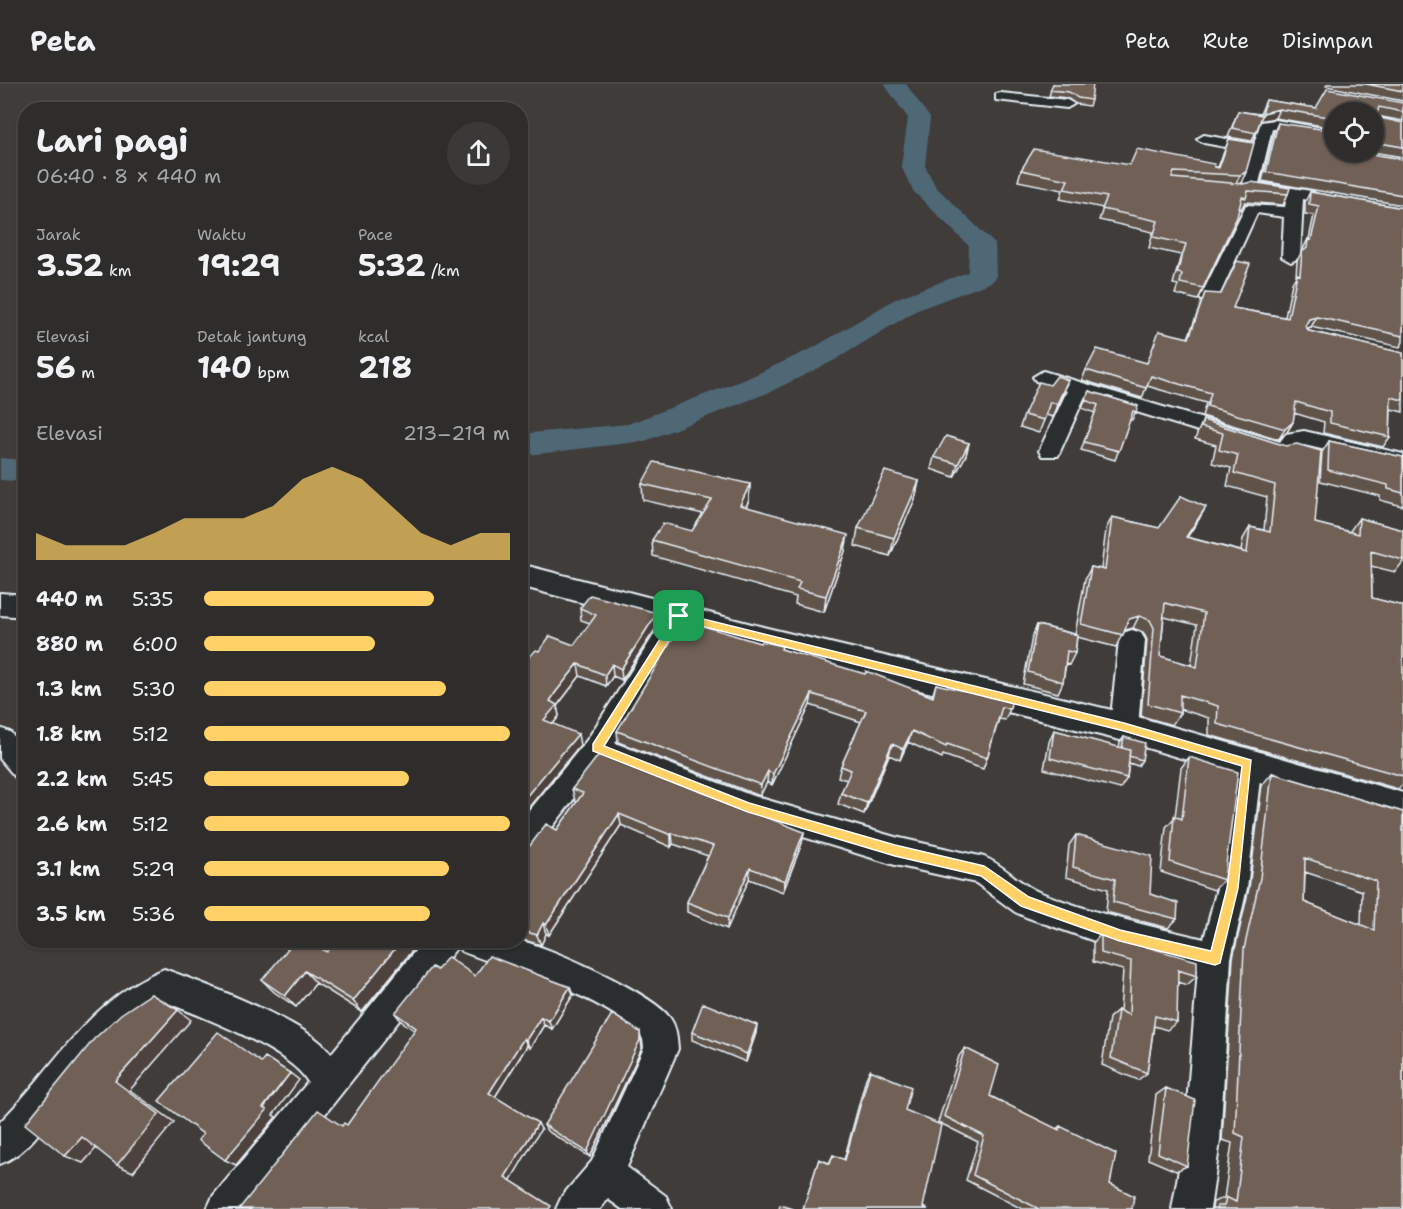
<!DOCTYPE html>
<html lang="id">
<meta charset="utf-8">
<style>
:root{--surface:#2f2d2c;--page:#3b3938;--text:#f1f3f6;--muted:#a7a8a9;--line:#4a4948;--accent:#ffd166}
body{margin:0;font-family:"Shantell Sans",sans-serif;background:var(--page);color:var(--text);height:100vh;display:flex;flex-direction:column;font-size:22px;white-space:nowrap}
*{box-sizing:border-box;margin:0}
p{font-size:20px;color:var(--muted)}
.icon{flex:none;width:33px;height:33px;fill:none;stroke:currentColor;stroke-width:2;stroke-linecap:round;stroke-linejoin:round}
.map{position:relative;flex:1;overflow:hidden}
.drawer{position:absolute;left:18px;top:18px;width:510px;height:846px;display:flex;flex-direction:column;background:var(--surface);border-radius:24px;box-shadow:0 2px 4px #0004,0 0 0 2px var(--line)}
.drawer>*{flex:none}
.controls{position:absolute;left:1324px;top:18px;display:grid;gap:12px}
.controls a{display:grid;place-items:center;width:60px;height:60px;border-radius:50%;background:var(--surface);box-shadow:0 2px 4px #0004,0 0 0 2px var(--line);font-size:30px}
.pin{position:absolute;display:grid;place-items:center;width:51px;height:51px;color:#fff;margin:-26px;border-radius:12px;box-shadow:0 3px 9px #0006}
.round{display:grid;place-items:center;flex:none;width:63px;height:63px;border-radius:32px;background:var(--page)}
.head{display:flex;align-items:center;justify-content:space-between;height:102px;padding:0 18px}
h1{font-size:33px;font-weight:700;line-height:45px}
.metrics{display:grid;grid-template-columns:repeat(3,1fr);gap:9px;height:102px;padding:6px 18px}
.metrics div{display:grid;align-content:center}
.metrics b{font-size:30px;font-weight:700}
.metrics small{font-size:16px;font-weight:400}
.metrics p{font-size:16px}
.chart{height:168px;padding:12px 18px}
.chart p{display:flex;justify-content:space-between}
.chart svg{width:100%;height:108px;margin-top:6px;fill:var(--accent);opacity:.7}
ul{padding:0 18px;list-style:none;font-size:20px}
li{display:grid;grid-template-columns:96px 72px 1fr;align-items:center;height:45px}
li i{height:15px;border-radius:8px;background:var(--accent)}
header{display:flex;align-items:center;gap:36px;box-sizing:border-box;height:84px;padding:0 30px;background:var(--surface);border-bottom:2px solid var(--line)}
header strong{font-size:28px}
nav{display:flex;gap:33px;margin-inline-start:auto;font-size:21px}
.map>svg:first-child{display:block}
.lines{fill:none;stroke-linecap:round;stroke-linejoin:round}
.river{fill:#506775;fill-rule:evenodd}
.minor-casing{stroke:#e8f1f8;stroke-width:4}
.tertiary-casing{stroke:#e8f1f8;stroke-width:4}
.minor{fill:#2a2d2e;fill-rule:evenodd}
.tertiary{fill:#2a2d2e;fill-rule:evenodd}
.wall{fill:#60534a;stroke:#e8f1f8;stroke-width:1.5;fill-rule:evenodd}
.shaded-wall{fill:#4e433c;stroke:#e8f1f8;stroke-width:1.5}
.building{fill:#706056;stroke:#e8f1f8;stroke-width:1.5;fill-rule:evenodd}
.route{fill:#ffd166;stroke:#fff;stroke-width:1.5;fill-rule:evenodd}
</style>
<header>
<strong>Peta</strong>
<nav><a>Peta</a><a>Rute</a><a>Disimpan</a></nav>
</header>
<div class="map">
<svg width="1403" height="1125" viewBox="0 0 1403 1125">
<rect width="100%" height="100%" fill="#3f3c3a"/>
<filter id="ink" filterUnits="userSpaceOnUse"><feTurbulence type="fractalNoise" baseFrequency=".0167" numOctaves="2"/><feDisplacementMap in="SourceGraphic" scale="12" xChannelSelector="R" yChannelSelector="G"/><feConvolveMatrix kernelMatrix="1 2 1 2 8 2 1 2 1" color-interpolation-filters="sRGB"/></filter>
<g filter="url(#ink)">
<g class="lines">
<!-- river -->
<path class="river" d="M884,0h22l24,34 -5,48 11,21 59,57 1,32 -4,6 -75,28 -82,50 -65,32 -125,49 -125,15v-22l108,-10 120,-46 65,-30 84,-50 71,-26 1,-26 -56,-55 -12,-25 7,-48z
M0,374l26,2v22l-26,-2z"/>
<defs>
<path id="minor" d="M1001,9l66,7 7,4 -7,4 -71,-8v-6z
M1275,36l60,10v8l-63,-9 -13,54 52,8 8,5 -8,5 -8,-2 -3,58 -9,5 -9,-5 2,-40 -27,-4 -39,85 -3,4h-12l-3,-4 46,-93 39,2 2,-10 -42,-7 -3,-3 10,-35 -48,-9 -7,-4 7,-4 50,9 7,-22z
M1043,287l237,71 6,-8 18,-3 99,23v14l-99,-23 -8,8 -17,3 -194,-60 -27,60h-16l-3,-5 28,-60 -31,-10 -3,-4z
M679,524l9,2 3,7 -76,126 135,52 145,42 89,20c20,8 35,27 55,35 53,21 109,34 165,47l13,-51 17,-125 4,-8 10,-4 10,4 4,8 -15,125 -16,70 -11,183 -10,68h-38l12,-68 14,-171 -78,-20 -94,-33 -11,-5 -39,-29 -81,-18 -147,-45 -146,-58 -71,93 -11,3v-36l67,-82 83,-130z
M1132,546l9,3 4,7 -7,87 -4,8 -10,3 -10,-3 -4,-8 9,-87 4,-7z
M0,644l10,4 16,17v32l-10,-3 -16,-19z
M424,856c30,0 62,-3 92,0 29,4 138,54 154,78 7,10 7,20 8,31l-51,118 39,29 6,13h-50l-14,-10 -8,10h-44l6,-13 30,-35 52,-113 -1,-9c-36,-44 -130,-67 -182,-88l-3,-5 -208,263h-43l6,-13 95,-114c-19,-33 -107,-66 -143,-80 -43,22 -75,64 -104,102 -18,23 -33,49 -61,60v-42c56,-55 86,-121 164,-153 36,13 149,55 167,85z"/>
<path id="tertiary" d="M520,480l247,64 357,85 279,80v32l-279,-84 -357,-89 -247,-66z
M0,509l26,2v22l-26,-2z"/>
</defs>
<!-- minor casing -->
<use href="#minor" class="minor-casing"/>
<!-- tertiary casing -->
<use href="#tertiary" class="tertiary-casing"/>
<!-- minor -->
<use href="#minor" class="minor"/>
<!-- tertiary -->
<use href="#tertiary" class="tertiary"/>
</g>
<!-- wall -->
<path class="wall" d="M1053,0l38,16 -2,6 -13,-2 -9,-6 -18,-2z
M1327,0h76v17l-77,-15z
M1266,16l50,8 87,-5v18l-26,-5 -1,1 27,6v34l-31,-5h2v-40h-39v16l-60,-10 -15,3 -8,20 -24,-4 10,-26 22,3z
M1278,39l57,29 68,7v46l-141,-24 12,-49z
M1229,55l17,33 -5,11 -3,1 50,10 -5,11 -38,-3 -4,7 -2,-1 -41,92 -23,-6 3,-9 -5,-1 8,-29 -32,-7 4,-16 -54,-12 4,-12 -43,-9 3,-9 -45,-9 3,-11 109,-5 88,2z
M1310,108l93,16v134l-3,5 -89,-20 -4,1 2,3 94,22v59l-12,-3 -1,28 -7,10 -60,-14 1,-11 -30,-9 -1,9 -6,10 -8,7 -77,-23 4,-13 -59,-17 -5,12 -60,-18 4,-10 60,-7 42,-25 17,-45 28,15 52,9 7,-34 4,-7 1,-15 11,-22h1l5,-24 -9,-1v-12z
M1089,307l49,15 -6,14h-2l-15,40 -34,-10 14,-37 -13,-5z
M1064,308l-11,25 -7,-2 -7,18 -19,-6 4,-12z
M1203,336l83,26 29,77 35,9v-1l9,-13 44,12v32l-8,10 -24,-6 1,32 31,8v178l-5,5 -189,-54v-17l-29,-9v4l-8,12 -31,-9 6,-76 -4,-8 -10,-4 -9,2 -8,17 -39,-10 -2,16 -6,12 -3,-1 -3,18 -5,11 -35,-9 9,-47 5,-12 38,9 10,-55 6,-12 10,2 5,-40 6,-12 47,11 40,-9 -12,18 54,14 2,-12 7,-12 14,3 3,-33 -40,-11 4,-18 -19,-5 4,-18 -21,-6zM1164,533l33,8 -6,40 -31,-9z
M1329,357l74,16v47l-1,2 -22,-6v-4l-60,-15 2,-29z
M969,359l-3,12 -12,22 -23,-8 3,-12z
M919,397l-4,18 -25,57 -35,-10 3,-18z
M642,400h108l-1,16 -3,7 99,44 -21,61 -29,-8 1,-7 -143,-41 -1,-16 40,-9 11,-17 -60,-14z
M580,524l77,5 1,12 -36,55 -9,-4 -7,10 -26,-10 -22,29 -1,1 2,10 -6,8 27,21 -60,73v-151l19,-16 35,-6 16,-22 -9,-3z
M760,559l22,3 -1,3 151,48 4,-13 74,25 -5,11 -6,-1 -12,39 -4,11 -40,-14 -1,3 -34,-16 -8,18 -11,-5 -25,59 -26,-10 3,-11 6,-13 -9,-3 3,-11 20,-44 -51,-17 -38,80 -5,-3 -7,14 -142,-54 -1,-11z
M1054,646l65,18 1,-6 4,-5 18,23 -4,6 -9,-3 -2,15 -7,11 -76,-20 5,-27z
M1189,673l35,123 -10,10 -53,-18 5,-45 9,-10 6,-49z
M1272,689l131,39v397h-193l2,-1 1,-6 11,-4 8,-55 -10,-3 11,-182 16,-70 13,-103zM1305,788l57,19 -1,34 -57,-23z
M572,705l232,43 -2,11 -19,49 -34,-13 -22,50 -40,-17v-10l21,-46 -35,-12 -2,3 -50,-22 -72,110 -3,-1 -5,11 -21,-6v-80l37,-29 20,-28 -2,-1z
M1076,751l74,59 27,25 -9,9 -62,-16 2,-23 -42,-12 3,-32z
M1101,850l96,42 -10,9 -10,-3v40l-10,8 -13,-4 -7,47 -9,7 -36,-15 7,-47 9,-8 2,1 3,-41 -30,-8v-19z
M415,863l-53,65 -46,-29 -20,24 -22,-15 -12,-12 65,-28z
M437,886l136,25 -21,34 -8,-4 -14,23 -3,-2 -32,51 46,32 -199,-3 5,-1 68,-94 -14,-10 -6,-8z
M692,948l64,1 -10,29 -54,-22z
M642,964l-52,109 -43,-26 -3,-6z
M965,964l25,48 66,33 4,-3 72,83h-110l-56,-29 12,-38 -40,-20 21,-66z
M870,986l35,40 18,97 5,2h-125l16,-50 10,4 4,-8 11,5 22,-82z
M1166,1004l21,78 -11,5 -28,-12 8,-64z"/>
<!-- shaded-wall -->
<path class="shaded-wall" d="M1279,25l-4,9 -16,3 4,-8z
M1246,88l-5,11 -6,3 5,-11z
M1317,233l-6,10 -8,2 6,-10z
M1068,296l-4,12 -11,25 4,-13z
M1293,338l-6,10 -8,7 6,-10z
M969,359l-3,12 -12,22 4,-13z
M919,397l-4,18 -25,57 4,-18z
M750,400l-1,16 -10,21 1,-16z
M1206,423l-7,12 -20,31 7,-13z
M848,451l-3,16 -21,61 2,-16z
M657,529l1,12 -36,55 -1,-11z
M1139,532l-6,12 -11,3 7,-12z
M578,580l2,12 -23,30 2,10 -12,16 -3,-12 6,-19 5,-8z
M612,580l1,12 -7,10 -1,-11z
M812,610l-2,11 -38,80 1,-11z
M912,647l-4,11 -8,18 3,-11z
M578,650l2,11 -60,73v-14z
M892,660l-3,11 -25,59 3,-11z
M768,687l-1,11 -7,14 1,-11z
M619,730l2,11 -72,110 -3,-10z
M804,748l-2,11 -19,49 2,-11z
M672,749l1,11 -2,3v-12z
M750,784l-1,11 -22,50 1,-11z
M543,839l3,11 -5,11 -4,-10z
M402,856h9l4,7 -53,65 -9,-11z
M305,887l11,12 -20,24 -11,-11z
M570,903l3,8 -21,34 -3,-8z
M178,926l13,10 -61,70 44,32 -41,50 -16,-7 -2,-84z
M541,933l3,8 -14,23 -4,-8z
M757,941l-1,8 -10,29 1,-8z
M640,948l2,16 -52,109 -3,-5z
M524,954l3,8 -34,54 -4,-7z
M290,989l9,7 -26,35 3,2 -40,48 -11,-5z
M538,1039l3,6 -32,54 -4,-6z
M82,1053l17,8 -16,18 -18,-7z"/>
<!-- building -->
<path class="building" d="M1053,0h40l-2,16 -13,-2 -9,-6 -19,-2z
M1366,0h37v7z
M1327,5l76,14v9l-24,-5 -3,10 27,6v24l-29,-5v-30h-39v6l-56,-9 -16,4 -7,20 -24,-5 6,-17 24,4 4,-15 50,8z
M1278,39l57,8v9l-3,3 3,4v5h22l46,7v36l-137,-23z
M1229,55l25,4 -8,29 -6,3 -66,-3 -2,6 71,6 8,-2 39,6 -2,6 -40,-3 -2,7 -4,-1 -5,20 -34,71 -23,-5 2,-9 -5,-1 9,-29 -33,-7 5,-16 -56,-12 5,-12 -43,-8 4,-9 -47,-10 13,-21 96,16 7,-16 77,15v3l5,1z
M1310,108l93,16v128l-86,-19 -8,2 -4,7 4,5 94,22v47l-12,-3 -1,40 -60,-14v-11l-34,-10 -3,20 -8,7 -78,-23 4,-13 -60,-17 -5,12 -60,-18 11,-21 50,14 12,-32 30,7 16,-45 16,1 16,-33 13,3 -17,44 55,10 9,-44 3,1 2,-23 5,-4 1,-9 3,1 8,-34 -10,-2z
M1057,292l11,4 -11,24 -7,-2 -6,18 -20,-5 15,-33 11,3z
M1089,307l49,15 -2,6 -3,-1 -14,40 -35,-9 14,-37 -13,-5z
M1203,336l83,26 11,-2 24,7 -6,72 43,11 1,-16 44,12v30l-32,-9 1,47 31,8v170l-186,-52 1,-18 -38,-11v18l-32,-9 6,-76 -4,-8 -11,-4 -10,3 -6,16 -42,-11 10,-57 14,3 7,-53 47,11 22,-32 25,11 -20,30 61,16 3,-26 20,5 5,-47 -41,-12 4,-18 -19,-5 4,-17 -22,-6zM1165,519l39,10 -7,54 -37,-11z
M946,352l23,7 -11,21 -24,-7z
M1329,357l74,16v36l-15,-4v-4l-60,-15z
M654,378l96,22 -10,21 108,30 -22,61 -29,-7 3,-7 -148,-42 11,-17 29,8 20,-31 -70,-16z
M885,387l34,10 -25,57 -36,-10z
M590,511l67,18 -36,56 -9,-5 -7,11 -27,-11 -23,29 -5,8 7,4 -13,15 34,14 -58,70v-137l16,-17 3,1 11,-15 24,9 22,-30 -16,-7z
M684,536l76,23 1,-2 21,5 -1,3 84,25 1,-3 67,26 3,-13 75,18 -1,7 -8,-2 -15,51 -40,-14 -1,3 -34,-16 -9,18 -11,-5 -25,59 -26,-10 10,-23 -10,-4 25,-55 -54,-17 -39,80 -5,-3 -7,14 -144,-54z
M1037,541l40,10 -2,18 -8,-2 -4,31 -35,-10z
M1054,646l76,20 -3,28 -77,-20z
M1124,653l21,6 -3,17 -13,-4 1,-6 -8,-2z
M601,668l203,80 -19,49 -35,-13 -22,50 -41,-16 26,-56 -41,-13 -1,2 -52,-21 -73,111 -3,-2 -6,12 -17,-5v-71l26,-35 11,6 26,-37 -11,-4z
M1189,673l49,15 -14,108 -54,-18 4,-46 8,3z
M1272,689l131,39v397h-186v-3h7l2,-9 10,5 8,-65 -9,-4 9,-184 16,-71zM1305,774l71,23 -2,49 -70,-28z
M1076,751l76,21 -2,38 28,9 -1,16 -64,-17 2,-23 -42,-12z
M1101,850l96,27v15l-19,-6 -1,52 -22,-6 -8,57 -36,-15 7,-48 11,5 2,-54 -30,-8z
M295,856h13l19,12 9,-12h66l-49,61 -48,-30 -20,25 -23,-16z
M489,872l81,31 -21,34 -8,-4 -15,23 -2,-2 -35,55 49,30 -33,54 46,29 -2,3h-310l79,-99 24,16 2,-3 3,2 69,-97 -21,-15 37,-46 5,3 11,-13 27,19z
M151,910l27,16 -63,71 44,33 -42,51 -35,-28 -17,19 -40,-32 69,-85 27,-25z
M703,919l54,22 -10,29 -55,-22z
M612,930l28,18v8l-53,112 -43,-27z
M218,948l43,30 4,-5 25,16 -27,35 4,2 -42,50 -27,-20 5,-6 -44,-33z
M965,964l34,17 -9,31 69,34 1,-4 56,28 -6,30 24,12 -2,13h-93l-66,-34 11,-39 -40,-20z
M870,986l41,17 -6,23 36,15 -18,82 5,2h-125l16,-50 11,5 3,-9 12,5z
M1166,1004l29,12 -8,66 -29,-13z
M780,1121l14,4h-15z"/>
</g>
<!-- route -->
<path class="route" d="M679,529l445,110 127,37 -13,128 -18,75 -5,2 -95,-24 -99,-35 -40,-30 -86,-20 -147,-44 -155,-61v-7l83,-130zM681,537l443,110 118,35 -15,122 -16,63 -91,-21 -91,-33 -45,-31 -89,-21 -146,-42 -145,-57z"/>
</svg>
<div class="controls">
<a><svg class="icon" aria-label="locate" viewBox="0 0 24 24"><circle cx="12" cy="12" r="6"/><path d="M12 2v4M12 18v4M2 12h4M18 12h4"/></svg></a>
</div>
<div class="pin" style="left:679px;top:532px;background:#1e9e55"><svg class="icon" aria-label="arrive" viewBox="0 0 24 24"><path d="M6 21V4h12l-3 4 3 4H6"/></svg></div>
<section class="drawer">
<div class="head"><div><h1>Lari pagi</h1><p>06:40 · 8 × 440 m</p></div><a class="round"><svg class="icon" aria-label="share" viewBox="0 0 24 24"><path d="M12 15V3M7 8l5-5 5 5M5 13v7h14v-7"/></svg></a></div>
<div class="metrics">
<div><p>Jarak</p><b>3.52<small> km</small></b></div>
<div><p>Waktu</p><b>19:29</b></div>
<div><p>Pace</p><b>5:32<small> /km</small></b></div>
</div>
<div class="metrics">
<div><p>Elevasi</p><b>56<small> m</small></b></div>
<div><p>Detak jantung</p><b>140<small> bpm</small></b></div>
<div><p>kcal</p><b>218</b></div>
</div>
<div class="chart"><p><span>Elevasi</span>213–219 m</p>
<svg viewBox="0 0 160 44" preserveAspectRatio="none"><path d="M0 44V33L10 38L20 38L30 38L40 33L50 27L60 27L70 27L80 22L90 11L100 6L110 11L120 22L130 33L140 38L150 33L160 33V44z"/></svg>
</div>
<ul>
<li><b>440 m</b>5:35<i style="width:75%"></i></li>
<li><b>880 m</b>6:00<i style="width:56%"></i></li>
<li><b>1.3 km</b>5:30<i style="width:79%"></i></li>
<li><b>1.8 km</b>5:12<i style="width:100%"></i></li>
<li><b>2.2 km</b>5:45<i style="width:67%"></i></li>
<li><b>2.6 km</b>5:12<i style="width:100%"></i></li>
<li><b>3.1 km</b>5:29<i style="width:80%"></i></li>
<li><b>3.5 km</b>5:36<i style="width:74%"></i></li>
</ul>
</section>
</div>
